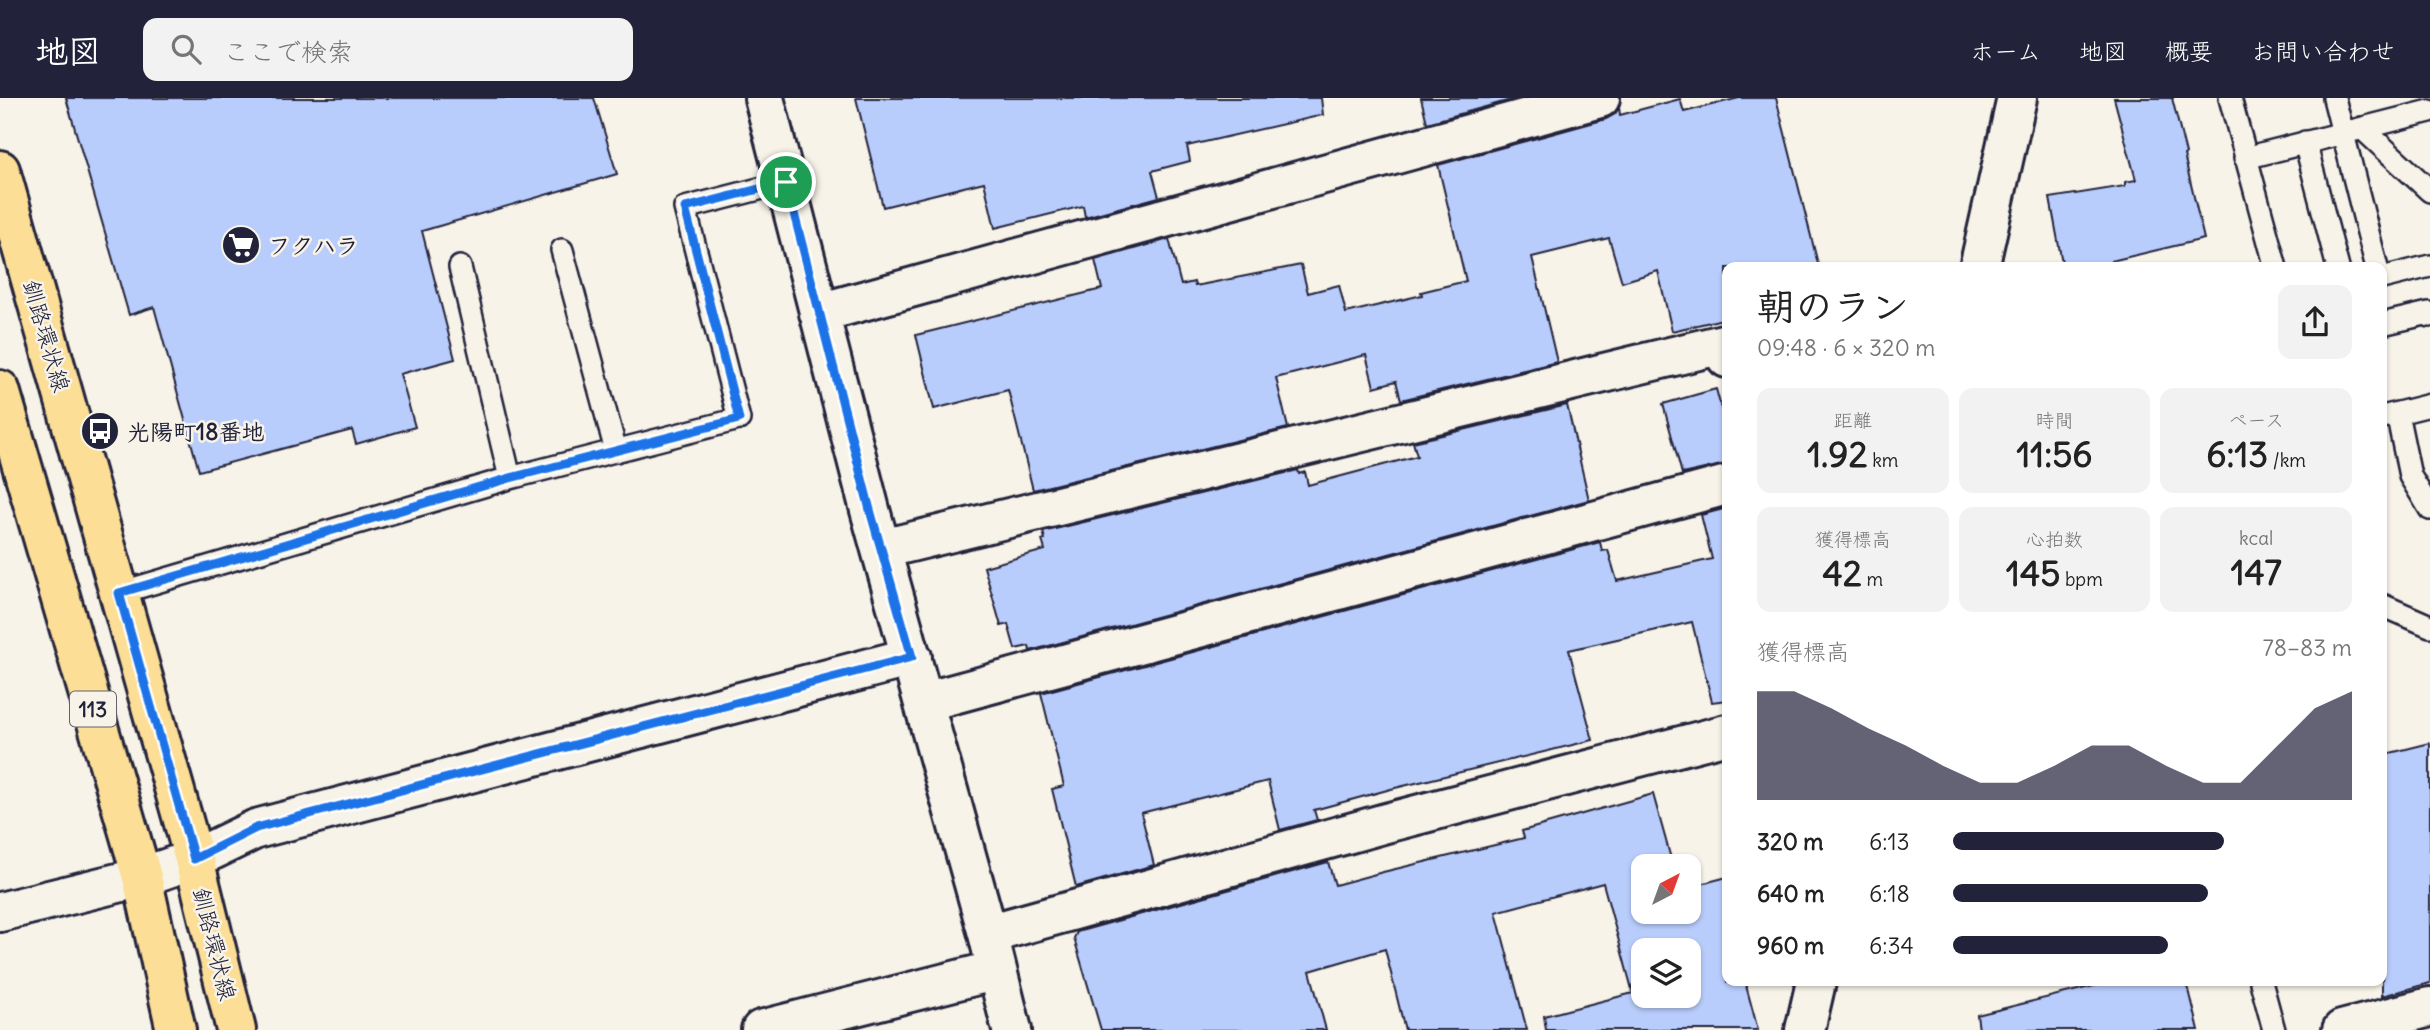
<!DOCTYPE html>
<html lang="ja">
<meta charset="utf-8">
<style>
:root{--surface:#fff;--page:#f2f2f2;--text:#222;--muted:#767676;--accent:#22223b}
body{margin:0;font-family:Delius,"Klee One",sans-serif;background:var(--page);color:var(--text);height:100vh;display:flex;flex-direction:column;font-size:26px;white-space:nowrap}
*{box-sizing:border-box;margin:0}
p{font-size:23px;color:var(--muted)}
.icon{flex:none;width:38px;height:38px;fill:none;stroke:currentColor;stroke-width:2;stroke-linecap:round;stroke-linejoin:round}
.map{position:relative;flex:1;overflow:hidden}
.sheet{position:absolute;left:1722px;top:164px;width:665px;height:724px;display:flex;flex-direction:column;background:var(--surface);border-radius:14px;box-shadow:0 2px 5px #0004}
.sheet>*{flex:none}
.needle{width:46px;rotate:41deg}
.buttons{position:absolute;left:1631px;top:756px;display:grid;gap:14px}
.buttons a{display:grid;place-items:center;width:70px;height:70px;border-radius:14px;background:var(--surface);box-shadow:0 2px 5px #0004;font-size:35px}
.pin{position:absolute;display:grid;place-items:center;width:60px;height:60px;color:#fff;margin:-30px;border:4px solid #fff;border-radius:50%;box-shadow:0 2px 7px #0007}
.round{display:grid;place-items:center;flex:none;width:74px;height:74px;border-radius:14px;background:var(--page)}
.summary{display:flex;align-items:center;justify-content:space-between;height:119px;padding:0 35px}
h1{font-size:38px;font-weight:700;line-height:52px}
.stats{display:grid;grid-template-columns:repeat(3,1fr);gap:10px;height:119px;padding:7px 35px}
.stats div{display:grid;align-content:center;border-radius:14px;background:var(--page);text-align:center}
.stats b{font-size:35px;font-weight:700}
.stats small{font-size:19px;font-weight:400}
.stats p{font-size:19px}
.chart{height:196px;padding:14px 35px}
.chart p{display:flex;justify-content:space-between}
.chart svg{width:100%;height:126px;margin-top:7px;fill:var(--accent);opacity:.7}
ul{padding:0 35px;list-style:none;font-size:23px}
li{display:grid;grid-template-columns:112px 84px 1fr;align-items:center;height:52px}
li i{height:18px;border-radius:9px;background:var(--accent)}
header{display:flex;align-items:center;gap:42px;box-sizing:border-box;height:98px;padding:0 35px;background:var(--accent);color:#fff}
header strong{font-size:33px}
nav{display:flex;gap:38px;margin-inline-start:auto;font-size:24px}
.search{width:490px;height:63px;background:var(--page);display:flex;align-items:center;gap:18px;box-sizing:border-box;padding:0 24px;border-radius:14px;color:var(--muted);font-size:26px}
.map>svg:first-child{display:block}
.building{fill:#b9cdfd;stroke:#22223b;stroke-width:2;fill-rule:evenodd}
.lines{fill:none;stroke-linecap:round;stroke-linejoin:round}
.lane-casing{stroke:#22223b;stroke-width:26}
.street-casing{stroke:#22223b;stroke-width:44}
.secondary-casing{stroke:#22223b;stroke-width:44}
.primary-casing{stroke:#22223b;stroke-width:44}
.lane{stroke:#f7f3e8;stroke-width:21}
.street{stroke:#f7f3e8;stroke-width:38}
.secondary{stroke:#f7f3e8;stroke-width:38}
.primary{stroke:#fcde96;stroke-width:38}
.route-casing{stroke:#fff;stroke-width:14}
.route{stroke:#1a73e8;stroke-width:9}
.labels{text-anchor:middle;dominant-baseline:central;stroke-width:5;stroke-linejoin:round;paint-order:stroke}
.shield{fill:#f7f3e8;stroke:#62616f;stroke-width:2}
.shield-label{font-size:21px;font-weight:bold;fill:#22223b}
.poi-label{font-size:23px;font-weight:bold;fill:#22223b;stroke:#f7f3e8;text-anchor:start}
.street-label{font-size:23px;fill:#22223b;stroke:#f7f3e8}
</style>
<header>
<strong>地図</strong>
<div class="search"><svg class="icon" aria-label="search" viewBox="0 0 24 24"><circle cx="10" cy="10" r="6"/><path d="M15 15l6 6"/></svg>ここで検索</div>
<nav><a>ホーム</a><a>地図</a><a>概要</a><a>お問い合わせ</a></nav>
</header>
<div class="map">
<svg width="2430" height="932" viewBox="0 0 2430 932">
<rect width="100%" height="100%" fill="#f7f3e8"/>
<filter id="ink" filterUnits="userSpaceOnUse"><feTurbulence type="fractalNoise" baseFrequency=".0143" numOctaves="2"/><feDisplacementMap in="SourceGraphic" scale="14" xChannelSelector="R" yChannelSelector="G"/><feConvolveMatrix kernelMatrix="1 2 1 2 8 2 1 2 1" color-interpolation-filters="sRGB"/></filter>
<g filter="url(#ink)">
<!-- building -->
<path class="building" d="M66,0h528l23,76 -195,57 33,128 -55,15 15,53 -59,17 -4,-14 -153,41 -45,-164 -25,8z
M856,0h465l2,17 -136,31 3,15 -38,10 7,26 -74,20 -2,-11 -88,22 -11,-46 -101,25z
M1421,0h97l-91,25z
M1739,0h37l43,170h-92v50l-55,13 -14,-60 -36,11 -13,-44 -77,19 25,105 -156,38 -5,-19 -22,6 -8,-32 -90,23 12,50 -255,62 -25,-100 -74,19 -18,-74 186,-46 -7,-29 74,-21 12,46 13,-3 1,4 106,-21 7,28 31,-8 7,28 76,-18 -1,-3 45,-11 -28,-116 168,-46 9,-5 4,-7 1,8 60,-16 4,13z
M2114,0h58l14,56 -2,1 20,84 -93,22 1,7h-49l-13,-70 75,-12v-4l11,-2z
M1716,291l11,41v34l-45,10 -19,-70z
M1567,307l22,95 -559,151 -1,-5 -14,3 -7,-25 -7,2 -17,-59 61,-17 -3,-10 3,-1 -2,-7 255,-62 1,4 6,-2 3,13 109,-29 -4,-14z
M1727,410v192l-15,2 -20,-80 -123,28 24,90 -202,49 -77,21 3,10 -37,10 -12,-49 -127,32 13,52 -78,22 -24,-98 12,-3 -23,-93 559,-151 2,9 6,-1 9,31 95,-22 -11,-44z
M2430,645v240l-48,13v-241z
M1653,696l20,72h-30v46h46v-25l38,-10v105h18l13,48h-212l-2,-14 89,-23 -30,-110 -107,29 31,118h-122l-20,-81 -75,22 16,59h-225l-27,-92 3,-6 251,-70 7,23 48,-13 141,-34 -2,-7zM1643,852h46v46h-46z
M2110,884h77l12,48h-220l-2,-15z"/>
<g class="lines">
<defs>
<path id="lane" d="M2230,0l46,170
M2334,0l43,170
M2362,30l68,63
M2305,44l33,126
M2245,60l185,-47
M562,152l54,201
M460,169l50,211
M2382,180l48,-12
M2382,226l47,-11 1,3
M2397,315l13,63 20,33
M2382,319l48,-12
M119,495l391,-115 229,-59 -54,-211 101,-26
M2382,507l48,21
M2261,884l13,48"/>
<path id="street" d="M764,0l106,412 118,424 24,96
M819,215l781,-215
M882,451l841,-205 4,14
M924,604l803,-217
M0,814l142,-35 52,-18 62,-30 656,-172
M988,836l398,-111 341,-89
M761,932l236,-60
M2342,932l88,-23"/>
<path id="secondary" d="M1979,170l38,-170
M1805,932l11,-48"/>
<path id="primary" d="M0,72l194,689 42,171
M0,292l142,487 34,153"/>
</defs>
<!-- lane casing -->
<use href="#lane" class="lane-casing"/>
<!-- street casing -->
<use href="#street" class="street-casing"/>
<!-- secondary casing -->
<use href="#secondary" class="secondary-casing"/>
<!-- primary casing -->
<use href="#primary" class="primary-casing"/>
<!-- lane -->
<use href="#lane" class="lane"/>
<!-- street -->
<use href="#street" class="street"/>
<!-- secondary -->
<use href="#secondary" class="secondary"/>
<!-- primary -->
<use href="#primary" class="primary"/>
</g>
</g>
<g class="lines" filter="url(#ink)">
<defs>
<path id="route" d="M786,84l84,328 42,147 -656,171 -62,31 -75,-266 391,-115 229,-59 -54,-211z"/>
</defs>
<!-- route casing -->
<use href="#route" class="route-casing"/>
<!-- route -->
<use href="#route" class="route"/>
</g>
<!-- icons -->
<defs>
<symbol id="supermarket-disc" viewBox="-11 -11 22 22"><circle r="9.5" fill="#22223b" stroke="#f7f3e8"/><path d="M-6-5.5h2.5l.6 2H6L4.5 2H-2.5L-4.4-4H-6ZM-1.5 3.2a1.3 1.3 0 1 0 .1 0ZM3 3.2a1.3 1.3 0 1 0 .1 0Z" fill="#fff"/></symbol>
<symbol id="bus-disc" viewBox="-11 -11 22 22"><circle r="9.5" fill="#22223b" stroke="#f7f3e8"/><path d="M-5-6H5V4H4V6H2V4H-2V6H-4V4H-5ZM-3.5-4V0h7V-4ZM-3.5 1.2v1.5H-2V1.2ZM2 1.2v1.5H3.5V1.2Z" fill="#fff"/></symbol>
</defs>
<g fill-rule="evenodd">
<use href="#supermarket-disc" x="219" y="125" width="44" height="44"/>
<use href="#bus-disc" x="78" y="311" width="44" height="44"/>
</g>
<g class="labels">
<!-- shield labels -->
<rect class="shield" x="70" y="593.5" width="46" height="35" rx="5"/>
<g class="shield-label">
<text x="93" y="611">113</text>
</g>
<!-- poi labels -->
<g class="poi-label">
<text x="268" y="147">フクハラ</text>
<text x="127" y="333">光陽町18番地</text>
</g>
<!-- street labels -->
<g class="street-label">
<text transform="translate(47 238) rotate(74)">釧路環状線</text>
<text transform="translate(215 846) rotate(76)">釧路環状線</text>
</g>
</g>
</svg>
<div class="buttons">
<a><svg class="needle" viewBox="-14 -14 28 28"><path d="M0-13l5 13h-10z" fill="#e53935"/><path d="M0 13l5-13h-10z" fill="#767676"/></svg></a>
<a><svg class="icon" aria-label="layers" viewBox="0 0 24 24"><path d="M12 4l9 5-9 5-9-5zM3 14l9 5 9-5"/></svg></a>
</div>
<div class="pin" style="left:786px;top:84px;background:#1e9e55"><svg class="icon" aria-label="arrive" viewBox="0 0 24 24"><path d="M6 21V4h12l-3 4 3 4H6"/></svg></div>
<section class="sheet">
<div class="summary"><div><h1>朝のラン</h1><p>09:48 · 6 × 320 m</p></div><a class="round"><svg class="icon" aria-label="share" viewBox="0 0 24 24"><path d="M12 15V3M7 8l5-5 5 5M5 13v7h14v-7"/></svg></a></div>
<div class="stats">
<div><p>距離</p><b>1.92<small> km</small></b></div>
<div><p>時間</p><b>11:56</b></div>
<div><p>ペース</p><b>6:13<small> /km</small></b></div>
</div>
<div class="stats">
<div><p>獲得標高</p><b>42<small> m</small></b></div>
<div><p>心拍数</p><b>145<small> bpm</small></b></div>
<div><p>kcal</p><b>147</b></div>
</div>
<div class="chart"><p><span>獲得標高</span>78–83 m</p>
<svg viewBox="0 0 160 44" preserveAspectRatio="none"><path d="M0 44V6L10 6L20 12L30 19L40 25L50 32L60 38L70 38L80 32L90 25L100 25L110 32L120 38L130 38L140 25L150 12L160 6V44z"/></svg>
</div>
<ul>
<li><b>320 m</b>6:13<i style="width:68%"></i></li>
<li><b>640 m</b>6:18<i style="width:64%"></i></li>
<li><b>960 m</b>6:34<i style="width:54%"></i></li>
</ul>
</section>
</div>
